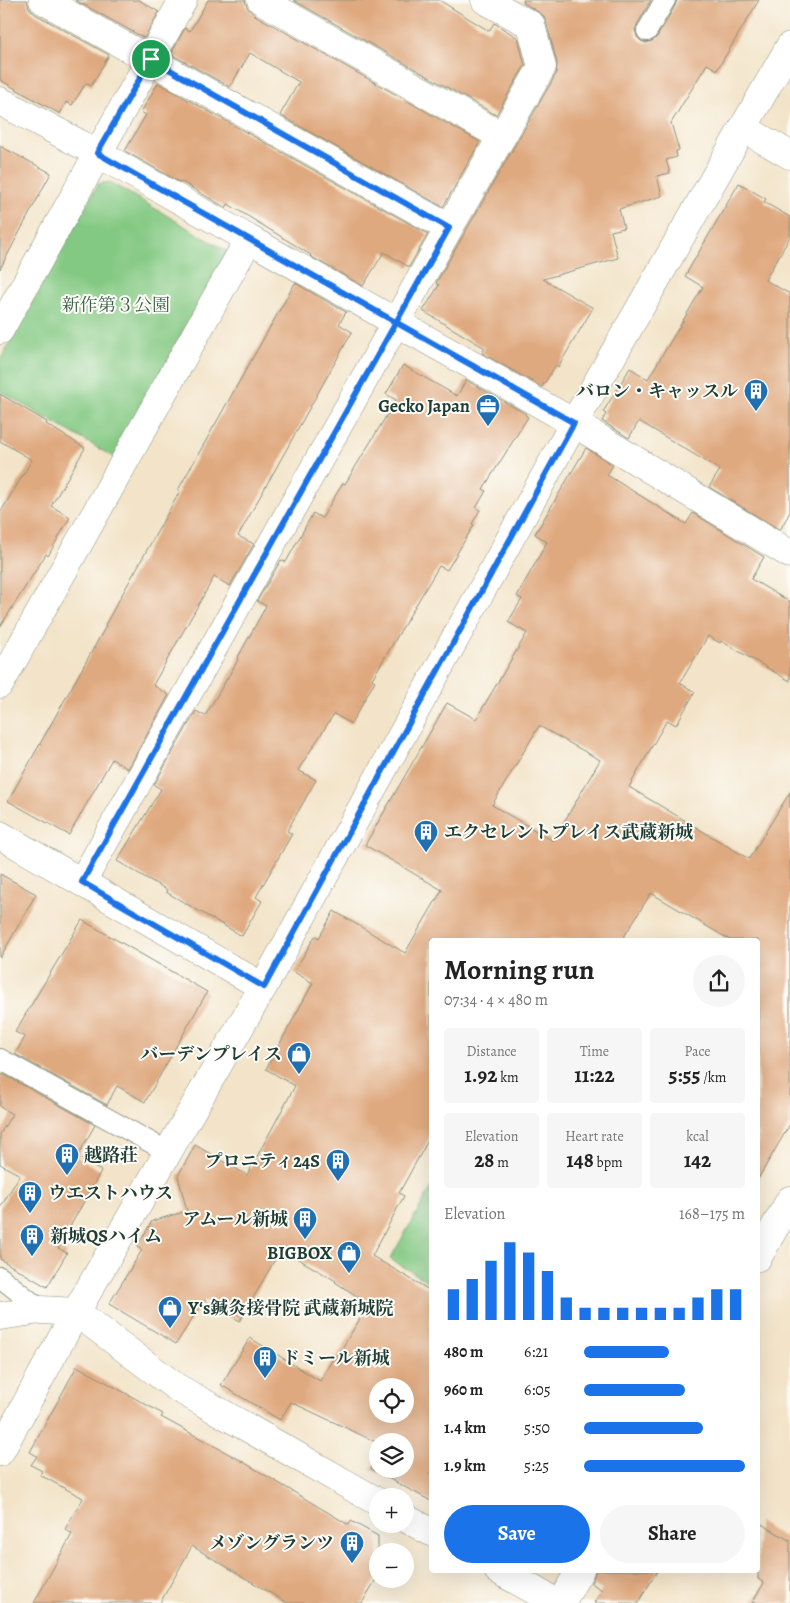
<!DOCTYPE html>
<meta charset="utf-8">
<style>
:root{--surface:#fff;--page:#f6f6f6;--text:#222;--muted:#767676;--accent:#1a73e8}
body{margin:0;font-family:Alegreya,"Noto Serif JP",serif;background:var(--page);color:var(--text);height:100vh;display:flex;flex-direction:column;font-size:19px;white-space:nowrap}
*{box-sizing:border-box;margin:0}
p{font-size:16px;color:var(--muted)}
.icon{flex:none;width:28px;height:28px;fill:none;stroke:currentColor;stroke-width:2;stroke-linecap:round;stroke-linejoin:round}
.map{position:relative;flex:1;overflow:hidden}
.side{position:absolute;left:429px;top:938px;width:331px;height:635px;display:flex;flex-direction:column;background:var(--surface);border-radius:5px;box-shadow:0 5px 20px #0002}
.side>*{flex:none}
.controls{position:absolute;left:369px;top:1378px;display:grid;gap:10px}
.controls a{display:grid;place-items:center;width:45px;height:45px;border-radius:50%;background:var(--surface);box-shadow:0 5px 20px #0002;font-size:25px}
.pin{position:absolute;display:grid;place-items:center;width:42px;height:42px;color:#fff;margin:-21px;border:2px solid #fff;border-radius:50%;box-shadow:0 1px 5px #0007}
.round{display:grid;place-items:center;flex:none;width:52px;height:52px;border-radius:26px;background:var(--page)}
.headline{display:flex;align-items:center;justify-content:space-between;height:85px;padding:0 15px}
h1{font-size:28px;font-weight:700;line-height:38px}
.stats{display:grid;grid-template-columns:repeat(3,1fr);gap:8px;height:85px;padding:5px 15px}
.stats div{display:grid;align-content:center;border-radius:5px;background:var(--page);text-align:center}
.stats b{font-size:21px;font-weight:700}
.stats small{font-size:14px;font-weight:400}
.stats p{font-size:14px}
.chart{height:140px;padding:10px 15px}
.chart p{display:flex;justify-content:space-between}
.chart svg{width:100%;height:90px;margin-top:5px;stroke:var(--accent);stroke-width:6}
.primary-button{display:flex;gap:10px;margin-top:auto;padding:10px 15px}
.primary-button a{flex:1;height:58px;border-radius:30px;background:var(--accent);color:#fff;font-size:20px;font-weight:700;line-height:58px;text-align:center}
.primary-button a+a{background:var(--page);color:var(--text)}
ul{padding:0 15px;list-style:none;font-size:16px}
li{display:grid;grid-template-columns:80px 60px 1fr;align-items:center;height:38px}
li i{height:12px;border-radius:6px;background:var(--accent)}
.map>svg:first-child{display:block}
.green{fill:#84c983;stroke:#52835c}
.building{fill:#dfa97f;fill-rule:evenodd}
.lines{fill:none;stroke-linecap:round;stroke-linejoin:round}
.service-casing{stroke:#89907e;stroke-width:22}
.minor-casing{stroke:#89907e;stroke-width:29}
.tertiary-casing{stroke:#89907e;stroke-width:29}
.service{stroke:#fff;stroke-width:20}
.minor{stroke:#fff;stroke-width:28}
.tertiary{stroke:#fff;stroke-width:28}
.route-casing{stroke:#fff;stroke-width:10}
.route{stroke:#1a73e8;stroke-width:6}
.labels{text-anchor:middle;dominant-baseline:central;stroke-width:4;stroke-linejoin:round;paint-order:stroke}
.park-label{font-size:18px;fill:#386048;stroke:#fdfcf7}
.poi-label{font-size:18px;font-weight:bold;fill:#1f3d34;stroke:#fdfcf7;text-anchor:end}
</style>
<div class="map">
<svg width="790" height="1603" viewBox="0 0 790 1603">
<rect width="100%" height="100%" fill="#fdfcf7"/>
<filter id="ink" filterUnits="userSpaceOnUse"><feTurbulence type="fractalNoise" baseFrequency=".02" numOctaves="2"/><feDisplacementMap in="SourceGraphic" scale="10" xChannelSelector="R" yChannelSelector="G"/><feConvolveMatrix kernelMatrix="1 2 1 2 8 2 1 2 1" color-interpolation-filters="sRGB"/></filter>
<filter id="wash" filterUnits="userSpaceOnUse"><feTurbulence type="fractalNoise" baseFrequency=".0096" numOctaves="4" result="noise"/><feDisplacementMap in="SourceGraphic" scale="20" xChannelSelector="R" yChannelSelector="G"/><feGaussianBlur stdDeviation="1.12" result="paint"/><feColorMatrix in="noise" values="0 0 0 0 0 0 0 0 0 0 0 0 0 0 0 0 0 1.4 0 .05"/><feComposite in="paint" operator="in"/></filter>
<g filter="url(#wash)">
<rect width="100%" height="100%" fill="#f3e4c9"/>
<!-- green -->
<path class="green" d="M110,182l117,69 -112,207 -115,-67v-31l98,-176z
M431,1188v95l-41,-24z"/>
<g id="blocks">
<!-- building -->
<path class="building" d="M0,0h27l2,8 6,6 74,41 -18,31 -5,-3 -14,22 -6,-3 -6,12 -60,-34z
M75,0h64l20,12 -15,26z
M208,0h37l2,7 6,7 227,128 -37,65 -163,-92 19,-33 -49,-29 -20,34 -59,-33 14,-26 5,3z
M293,0h146l50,31 5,-8 24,15 7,27 -29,50z
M523,0h128l-14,25 -2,5 2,7 4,4 5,2 6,-2 5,-4 18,-31 2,-6h82l-42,70 -10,-6 -36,59 8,27 -3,1 1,6 -11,3 4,13 -13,3 5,20 -43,13 5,19 -13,3 7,27 -75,21 50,29 -35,59 -2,-2 -14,22 -60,-34 3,-5 -62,-37 16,-26 -3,-2 120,-209 1,-11 -11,-42 -3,-6 -19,-12z
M158,83l270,151 -19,33 -25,-15 -21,34 -53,-30 1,-1 -83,-51 -2,4 -44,-26 -1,1 -56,-32 21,-36 -5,-3z
M0,146l51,27 -51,96z
M739,183l27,16 -2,3 26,15v20l-25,43 25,14v218l-10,18 -71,-43 11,-17 -81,-49 -10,17 -27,-17 4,-7 -3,-2 27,-44 18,11 55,-92 -18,-11z
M295,283l51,29 -7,12 13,8 -114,204 16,8 -24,42 -16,-9 -61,108 16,10 -41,74 -16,-10 -43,76 -61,-34 98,-175 -1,-1 75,-134 -2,-1z
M403,365l54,31 9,-16 60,34 -1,1 3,2 -45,72 3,2 -10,17 4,2 -8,14 2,1 -27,45 -8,-4 -67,113 3,2 -24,43 -17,-10 -36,56 18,10 -29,51 5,3 -36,63 6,4 -20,35 -76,-44 1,-2 -50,-29 44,-72 -7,-4 42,-74 9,5 33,-56 -1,-1 29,-53 -9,-5 24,-41 5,2 27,-49 9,5 21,-35 2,1 51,-84 -10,-6z
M0,394l47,28 -1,2 39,24 -34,58 19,11 -22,39 -2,-2 -46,73v-114l32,-53 -32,-19z
M586,448l27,17 -6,10 79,49 7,-11 71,44 -13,22 39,23v79l-69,-40 -1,2 -12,-7 -28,47 15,9 -19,33 -9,-5 -38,67 120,72 41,-67v332l-32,55v-239h-28l-79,-47 -29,47h-191v195l-32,58 5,3 -32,60 59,35v210l-60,-32 7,-12v12h27v-28h-27v2l-87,-41 -11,18 -59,-35 29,-47 70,43 14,-24 2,1 33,-54 -34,-22 1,-1 -55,-32 -41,72 -36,-21 -28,44 -67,-40 33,-54 -5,-3 15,-26 35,-10 -9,-35 17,-31 52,30 48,-89 -29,-17 47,-86 -19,-11 21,-36 4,2 15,-27 71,42 37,-63 -77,-45 82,-142 29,16 51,-86 -19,-11 14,-23 -5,-3 30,-54 -12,-8zM539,726l61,34 -47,81 -61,-36zM378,1386h27v28h-27z
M0,874l36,20 -36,64z
M82,920l125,72 -62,110 -28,-16 -10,19 -92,-51 10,-17 -10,-5z
M3,1074l92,51 -18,32 24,14 -43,77 9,5 -20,34 -47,-28v-51l20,-33 -20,-11v-30l12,-20 -12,-7v-26z
M77,1366l86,48 -2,3 79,43 109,65 2,-4 27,15v40l-16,27h-75l-95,-57 -32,57h-126l38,-69 -7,-5 18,-31 -43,-23 2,-4 -11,-6 6,-9 -7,-4z
M758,1522l31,18 1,-1v64h-38l12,-20 -6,-4z
M596,1570h62l-20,33h-44l8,-13 -11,-7z"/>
</g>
</g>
<g filter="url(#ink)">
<use href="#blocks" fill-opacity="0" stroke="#89907e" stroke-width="1"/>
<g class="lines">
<defs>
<path id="service" d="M647,31l18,-31
M0,1059l168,93
M0,1277l41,33"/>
<path id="minor" d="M43,0l406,228
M261,0l240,136
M0,101l97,52 477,270
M743,128l47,27
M0,330l183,-330
M0,684l249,-445
M0,835l263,152
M82,882l367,-654 93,-161 -11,-42 -46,-25
M758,1257l32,-57
M0,1316l41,-6 35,2
M561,1603l19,-33"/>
<path id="tertiary" d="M574,423l216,131
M76,1312l100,75 202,115
M0,1452l76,-140 187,-325 311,-564 216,-377
M405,1518l26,14
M498,1570l59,33"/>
</defs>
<!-- service casing -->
<use href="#service" class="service-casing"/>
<!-- minor casing -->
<use href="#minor" class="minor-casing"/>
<!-- tertiary casing -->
<use href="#tertiary" class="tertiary-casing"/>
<!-- service -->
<use href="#service" class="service"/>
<!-- minor -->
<use href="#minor" class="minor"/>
<!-- tertiary -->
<use href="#tertiary" class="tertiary"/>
</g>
</g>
<g class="lines" filter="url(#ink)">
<defs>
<path id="route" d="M151,59l-54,94c159,90 318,181 477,270l-310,564 -182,-105 367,-654 -298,-169"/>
</defs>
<!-- route casing -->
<use href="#route" class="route-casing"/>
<!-- route -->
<use href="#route" class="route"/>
</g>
<!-- icons -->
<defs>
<symbol id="building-pin" viewBox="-11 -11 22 30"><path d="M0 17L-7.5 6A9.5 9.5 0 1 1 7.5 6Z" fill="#1f6fb2" stroke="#fdfcf7"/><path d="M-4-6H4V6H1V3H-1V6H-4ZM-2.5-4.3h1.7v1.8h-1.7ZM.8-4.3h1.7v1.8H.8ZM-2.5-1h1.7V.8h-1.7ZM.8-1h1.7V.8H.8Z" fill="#fff"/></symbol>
<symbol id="office-pin" viewBox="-11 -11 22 30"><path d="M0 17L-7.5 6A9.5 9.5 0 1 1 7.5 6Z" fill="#1f6fb2" stroke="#fdfcf7"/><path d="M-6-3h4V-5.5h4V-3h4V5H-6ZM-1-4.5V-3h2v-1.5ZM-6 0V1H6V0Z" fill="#fff"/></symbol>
<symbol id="shop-pin" viewBox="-11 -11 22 30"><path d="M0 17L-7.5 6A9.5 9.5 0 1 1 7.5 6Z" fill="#1f6fb2" stroke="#fdfcf7"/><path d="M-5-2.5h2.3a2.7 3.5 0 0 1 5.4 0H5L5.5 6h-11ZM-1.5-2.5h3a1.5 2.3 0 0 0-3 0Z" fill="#fff"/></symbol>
</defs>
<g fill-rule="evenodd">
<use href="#building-pin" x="742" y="377" width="28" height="38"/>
<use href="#office-pin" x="474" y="392" width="28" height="38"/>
<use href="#building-pin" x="412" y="818" width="28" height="38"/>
<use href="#shop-pin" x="285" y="1040" width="28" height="38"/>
<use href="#building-pin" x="53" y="1141" width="28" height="38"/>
<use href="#building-pin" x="324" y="1147" width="28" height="38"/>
<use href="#building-pin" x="16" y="1179" width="28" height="38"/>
<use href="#building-pin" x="291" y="1205" width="28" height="38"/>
<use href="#building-pin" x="18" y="1222" width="28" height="38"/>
<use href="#shop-pin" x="335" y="1239" width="28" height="38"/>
<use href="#shop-pin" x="156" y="1294" width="28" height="38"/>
<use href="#building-pin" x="251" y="1344" width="28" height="38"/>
<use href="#building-pin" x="338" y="1529" width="28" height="38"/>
</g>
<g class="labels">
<!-- park labels -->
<g class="park-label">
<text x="116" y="305">新作第３公園</text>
</g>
<!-- poi labels -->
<g class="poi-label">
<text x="738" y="391">バロン・キャッスル</text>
<text x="470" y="406">Gecko Japan</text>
<text x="444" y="832" text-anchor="start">エクセレントプレイス武蔵新城</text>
<text x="282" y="1054">バーデンプレイス</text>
<text x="84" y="1155" text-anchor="start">越路荘</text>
<text x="320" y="1161">プロニティ24S</text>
<text x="48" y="1193" text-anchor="start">ウエストハウス</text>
<text x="288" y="1219">アムール新城</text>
<text x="50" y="1236" text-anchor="start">新城QSハイム</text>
<text x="332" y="1253">BIGBOX</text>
<text x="188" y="1308" text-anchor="start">Y‘s鍼灸接骨院 武蔵新城院</text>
<text x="282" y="1358" text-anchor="start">ドミール新城</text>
<text x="334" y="1543">メゾングランツ</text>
</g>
</g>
</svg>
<div class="controls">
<a><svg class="icon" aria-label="locate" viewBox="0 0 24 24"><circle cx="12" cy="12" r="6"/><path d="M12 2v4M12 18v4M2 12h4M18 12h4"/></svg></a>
<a><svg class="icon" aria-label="layers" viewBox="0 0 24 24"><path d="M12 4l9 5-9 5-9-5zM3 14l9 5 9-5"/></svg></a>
<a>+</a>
<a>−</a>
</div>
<div class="pin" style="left:151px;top:59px;background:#1e9e55"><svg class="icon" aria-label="arrive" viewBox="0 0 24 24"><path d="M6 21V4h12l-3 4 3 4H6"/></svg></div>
<section class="side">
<div class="headline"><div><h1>Morning run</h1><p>07:34 · 4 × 480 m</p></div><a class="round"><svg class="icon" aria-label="share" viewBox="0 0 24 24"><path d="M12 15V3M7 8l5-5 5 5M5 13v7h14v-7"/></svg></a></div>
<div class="stats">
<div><p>Distance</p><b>1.92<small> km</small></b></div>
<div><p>Time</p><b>11:22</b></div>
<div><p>Pace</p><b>5:55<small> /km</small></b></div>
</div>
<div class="stats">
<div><p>Elevation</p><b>28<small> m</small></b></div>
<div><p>Heart rate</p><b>148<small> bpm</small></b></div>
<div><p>kcal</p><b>142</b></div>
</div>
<div class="chart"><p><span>Elevation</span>168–175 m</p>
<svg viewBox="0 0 160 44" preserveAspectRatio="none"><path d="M5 44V29M15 44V24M25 44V15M35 44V6M45 44V11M55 44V20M65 44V33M75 44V38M85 44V38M95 44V38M105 44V38M115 44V38M125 44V38M135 44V33M145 44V29M155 44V29"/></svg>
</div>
<ul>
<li><b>480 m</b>6:21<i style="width:53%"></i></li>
<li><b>960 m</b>6:05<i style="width:63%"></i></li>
<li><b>1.4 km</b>5:50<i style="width:74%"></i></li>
<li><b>1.9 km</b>5:25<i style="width:100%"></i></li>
</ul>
<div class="primary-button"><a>Save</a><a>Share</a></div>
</section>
</div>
